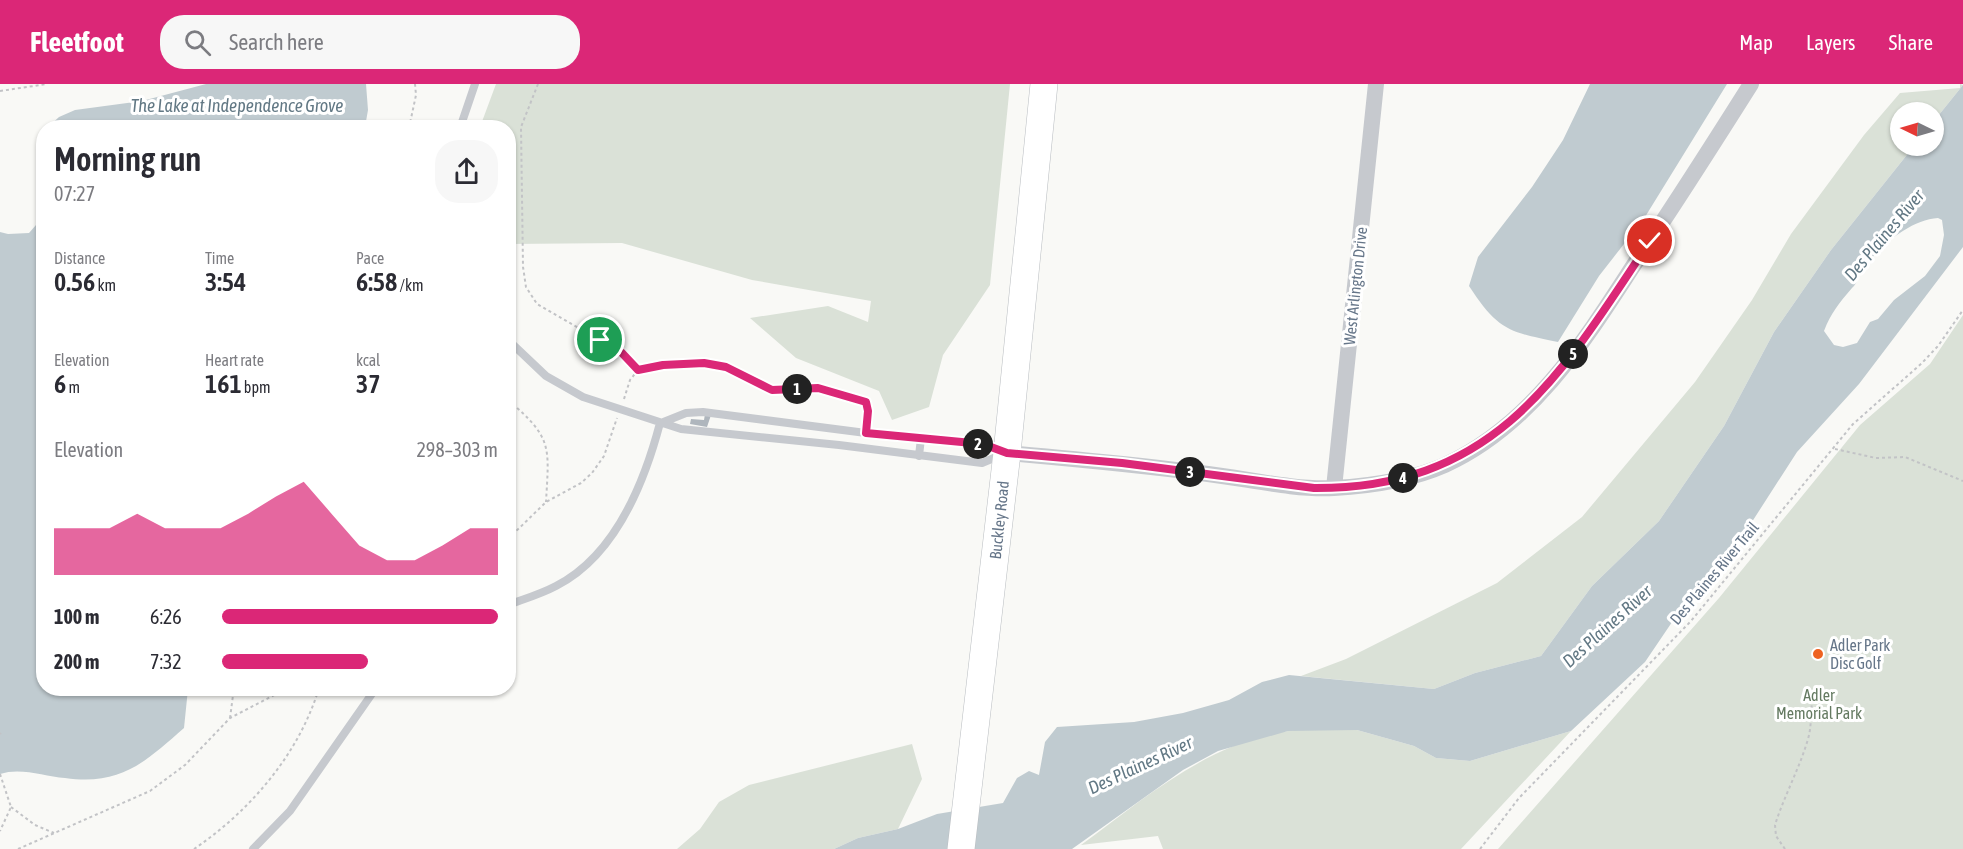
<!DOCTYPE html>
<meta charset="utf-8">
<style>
:root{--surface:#fff;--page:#f7f7f7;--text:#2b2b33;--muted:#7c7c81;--accent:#db2777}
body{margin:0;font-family:"Asap Condensed",sans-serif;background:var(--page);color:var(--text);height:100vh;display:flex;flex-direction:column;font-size:22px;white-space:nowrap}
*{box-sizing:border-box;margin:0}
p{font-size:20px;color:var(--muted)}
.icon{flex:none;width:33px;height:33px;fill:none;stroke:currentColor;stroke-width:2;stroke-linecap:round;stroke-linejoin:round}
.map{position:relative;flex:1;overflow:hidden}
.details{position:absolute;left:36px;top:36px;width:480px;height:576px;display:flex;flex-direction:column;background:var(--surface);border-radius:24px;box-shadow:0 2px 4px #0004}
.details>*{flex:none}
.needle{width:39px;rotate:275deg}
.fabs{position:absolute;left:1890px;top:18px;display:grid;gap:12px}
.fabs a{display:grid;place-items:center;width:54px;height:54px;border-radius:50%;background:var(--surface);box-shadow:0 2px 4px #0004;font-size:30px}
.pin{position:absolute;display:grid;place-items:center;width:51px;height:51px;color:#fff;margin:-26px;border:3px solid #fff;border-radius:50%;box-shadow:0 2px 6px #0007}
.km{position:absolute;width:30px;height:30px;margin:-15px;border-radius:50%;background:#222;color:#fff;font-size:16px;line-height:30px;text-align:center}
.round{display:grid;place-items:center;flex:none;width:63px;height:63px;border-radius:24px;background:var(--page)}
.overview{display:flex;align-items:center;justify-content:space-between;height:102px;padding:0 18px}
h1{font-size:33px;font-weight:600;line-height:45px}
.figures{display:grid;grid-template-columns:repeat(3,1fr);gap:9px;height:102px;padding:6px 18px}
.figures div{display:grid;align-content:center}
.figures b{font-size:26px;font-weight:600}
.figures small{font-size:16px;font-weight:400}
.figures p{font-size:16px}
.chart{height:168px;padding:12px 18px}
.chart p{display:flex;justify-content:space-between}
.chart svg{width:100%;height:108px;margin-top:6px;fill:var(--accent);opacity:.7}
ul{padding:0 18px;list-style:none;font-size:20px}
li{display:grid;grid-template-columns:96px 72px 1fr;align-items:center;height:45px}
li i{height:15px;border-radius:8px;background:var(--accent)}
header{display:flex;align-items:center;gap:36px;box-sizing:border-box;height:84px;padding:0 30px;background:var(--accent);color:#fff}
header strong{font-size:28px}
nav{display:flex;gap:33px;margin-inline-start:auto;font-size:21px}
.search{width:420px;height:54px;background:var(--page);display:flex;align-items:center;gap:15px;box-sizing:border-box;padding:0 21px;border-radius:24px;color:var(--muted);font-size:22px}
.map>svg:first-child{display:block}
.green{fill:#dae1d7}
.water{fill:#c0cbd0;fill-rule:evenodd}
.building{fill:#afb6bd}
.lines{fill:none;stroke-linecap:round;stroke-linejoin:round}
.primary-casing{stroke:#b9bdc1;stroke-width:28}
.path{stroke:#c2c3c6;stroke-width:2;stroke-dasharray:3 3;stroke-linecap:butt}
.lane{stroke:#c6c9ce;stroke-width:8}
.street{stroke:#c6c9ce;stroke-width:16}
.primary{stroke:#fff;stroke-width:27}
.route-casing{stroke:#fff;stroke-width:12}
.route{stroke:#db2777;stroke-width:8}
.poi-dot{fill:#ee6221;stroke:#fff;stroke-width:2}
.labels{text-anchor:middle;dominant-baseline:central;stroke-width:6;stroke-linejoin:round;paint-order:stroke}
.street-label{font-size:16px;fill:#667689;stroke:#fff}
.poi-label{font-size:16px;fill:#667689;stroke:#fff;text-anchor:start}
.park-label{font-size:16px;fill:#647a61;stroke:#fff}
.water-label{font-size:18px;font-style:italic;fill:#627884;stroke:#fff}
</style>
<header>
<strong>Fleetfoot</strong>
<div class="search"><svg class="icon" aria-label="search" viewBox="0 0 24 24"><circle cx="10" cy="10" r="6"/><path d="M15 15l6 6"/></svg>Search here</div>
<nav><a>Map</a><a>Layers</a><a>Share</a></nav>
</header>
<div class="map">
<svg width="1963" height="765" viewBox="0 0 1963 765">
<rect width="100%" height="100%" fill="#f9f9f6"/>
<!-- green -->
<path class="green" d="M496,0h514l-20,201 -47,70 -14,52 -37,13 -13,-29 -83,-33 -46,-40 78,-12 40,16 3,-21 -119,-21 -130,-37 -113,1 -1,-116 -28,-1z
M1960,0l3,1 -29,36v-9h-34v34h14l-83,104 -57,82 -50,94 -65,95 -67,65 -51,70 -66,17 -41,16 -133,-13 45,-17 151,-76 85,-66 113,-135 57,-82 39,-66 73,-99 36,-42 60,-5z
M1963,231v534h-465l221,-251 141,-173 70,-61z
M1357,646l57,16 22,12 34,3 101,-30 -110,118h-298l-5,-13 -77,9c64,-47 125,-101 207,-114 21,-4 46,-1 69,-1z
M912,660l10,35 -24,50 -40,9 -24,11h-157l23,-20 19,-27 30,-17z"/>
<!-- water -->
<path class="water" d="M206,0h160l2,26 -3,17h-317l11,-10 16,-7 67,-9z
M1590,0h137l-82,133 -46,59 -41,66c-50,-10 -60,-12 -89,-56l9,-29 54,-70 31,-47z
M1963,1v162l-104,137 -62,68 -49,76 -16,14v6l-7,5 -36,44 -44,65 -74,69 -101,30 -34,-3 -22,-12 -57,-16 -69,1 -70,20 -35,19 -111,79h-238l24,-11 40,-9 39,-15 66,-11 14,-25 12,-7 10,4 6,-33 12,-15 77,-5 49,-9 46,-13 33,-18 27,-7 145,14 41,-16 66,-17 51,-70 67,-65 65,-95 50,-94 57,-82 83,-104h20v-25zM1938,134l4,2 2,15 -4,21 -15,20 -31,24 -16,19 -8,3 -13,21 -14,4 -9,-2 -10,-14c7,-18 15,-28 28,-43 6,-5 7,-14 12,-20 15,-22 46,-48 74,-50z
M43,50v55l-6,-44z
M43,128l1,476 144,1 -4,39c-39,34 -63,58 -119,50 -21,-2 -45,-11 -65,-4v-542l8,2 21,-1 14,-16z"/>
<!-- building -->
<path class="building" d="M705,330l6,1 -4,12 -17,-3 1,-5 13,1z"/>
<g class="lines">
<defs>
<path id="primary" d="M961,765l46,-396 37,-369"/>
</defs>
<!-- primary casing -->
<use href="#primary" class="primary-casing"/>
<!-- path -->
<path class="path" d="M538,0l-17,43 2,140 3,20 11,17 85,49 16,17
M0,7l47,-7
M409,44l7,-33 -1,-11
M624,315l6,-19 8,-10 48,-8 18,1 22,4 46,23 46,-2 48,14 1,19
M508,316c45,38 41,47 38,102
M1835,365l41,9 29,-1 58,24
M508,455l38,-37 35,-19 11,-10 12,-17 13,-38
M230,634l4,-30
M0,650l1,-1
M0,690l11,33 -11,24
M11,723l24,18 19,8
M18,765l132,-58 35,-26 45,-47 58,-30
M194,765c56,-38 105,-95 125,-161
M1480,765l39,-51 172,-177 162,-197 69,-61 16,-17 25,-36
M1785,765l-9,-13 -1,-11c9,-29 24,-55 33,-86 5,-17 1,-33 7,-50"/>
<!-- lane -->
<path class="lane" d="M460,44l15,-44
M508,256l38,36 37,21 98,32 158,16 143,18 19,-8
M661,339l25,-10 17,-1 163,21 117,11 19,7
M919,372l2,-18
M508,521c16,-6 33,-11 48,-19 59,-30 88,-102 104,-163
M253,765l37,-38 86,-123"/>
<!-- street -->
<path class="street" d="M1007,369c67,6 134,12 201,21 41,5 85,16 126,14 37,-2 77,-8 111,-23 90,-41 144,-131 196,-211 38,-56 74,-113 110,-170
M1334,404l42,-404"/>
<!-- primary -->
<use href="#primary" class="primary"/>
</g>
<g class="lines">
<defs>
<path id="route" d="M600,256l22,13 16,17 25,-5 41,-2 22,4 46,23 46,-2 48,14 2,9 -2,22 117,11 24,9 115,10 192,25c181,1 247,-112 336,-247"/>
</defs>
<!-- route casing -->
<use href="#route" class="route-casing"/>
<!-- route -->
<use href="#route" class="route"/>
</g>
<!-- markers -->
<circle class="poi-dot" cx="1818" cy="570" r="6"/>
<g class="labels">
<!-- street labels -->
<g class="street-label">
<text transform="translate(1355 202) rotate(-84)">West Arlington Drive</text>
<text transform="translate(999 436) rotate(-84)">Buckley Road</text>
<text transform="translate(1714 489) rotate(-50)">Des Plaines River Trail</text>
</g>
<!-- poi labels -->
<g class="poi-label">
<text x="1830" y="561">Adler Park<tspan x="1830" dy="18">Disc Golf</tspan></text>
</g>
<!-- park labels -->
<g class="park-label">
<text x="1819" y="611">Adler<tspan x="1819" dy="18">Memorial Park</tspan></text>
</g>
<!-- water labels -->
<g class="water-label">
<text x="237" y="21">The Lake at Independence Grove</text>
<text transform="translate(1884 151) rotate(-50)">Des Plaines River</text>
<text transform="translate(1607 542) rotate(-42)">Des Plaines River</text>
<text transform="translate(1140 681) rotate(-25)">Des Plaines River</text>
</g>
</g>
</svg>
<div class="fabs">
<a><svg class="needle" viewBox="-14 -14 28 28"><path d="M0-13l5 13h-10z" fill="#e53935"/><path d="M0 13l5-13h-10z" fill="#7c7c81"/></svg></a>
</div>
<div class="pin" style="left:600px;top:256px;background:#1e9e55"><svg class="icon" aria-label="arrive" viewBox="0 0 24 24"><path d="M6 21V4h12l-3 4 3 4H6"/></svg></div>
<div class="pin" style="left:1650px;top:157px;background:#d93025"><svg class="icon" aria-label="check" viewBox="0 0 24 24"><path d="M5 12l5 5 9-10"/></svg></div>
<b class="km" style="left:797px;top:305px">1</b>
<b class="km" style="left:978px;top:360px">2</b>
<b class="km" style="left:1190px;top:388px">3</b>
<b class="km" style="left:1403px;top:394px">4</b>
<b class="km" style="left:1573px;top:270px">5</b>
<section class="details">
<div class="overview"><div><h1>Morning run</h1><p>07:27</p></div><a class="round"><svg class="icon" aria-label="share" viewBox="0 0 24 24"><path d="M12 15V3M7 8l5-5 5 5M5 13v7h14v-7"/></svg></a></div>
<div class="figures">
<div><p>Distance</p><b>0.56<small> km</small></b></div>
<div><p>Time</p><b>3:54</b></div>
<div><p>Pace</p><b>6:58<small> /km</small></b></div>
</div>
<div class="figures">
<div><p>Elevation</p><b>6<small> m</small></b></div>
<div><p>Heart rate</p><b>161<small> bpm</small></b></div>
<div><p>kcal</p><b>37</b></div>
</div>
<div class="chart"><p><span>Elevation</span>298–303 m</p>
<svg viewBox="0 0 160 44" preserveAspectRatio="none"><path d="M0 44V25L10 25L20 25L30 19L40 25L50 25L60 25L70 19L80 12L90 6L100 19L110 32L120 38L130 38L140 32L150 25L160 25V44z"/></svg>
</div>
<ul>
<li><b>100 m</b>6:26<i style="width:100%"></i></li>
<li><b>200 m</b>7:32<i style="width:53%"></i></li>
</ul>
</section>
</div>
